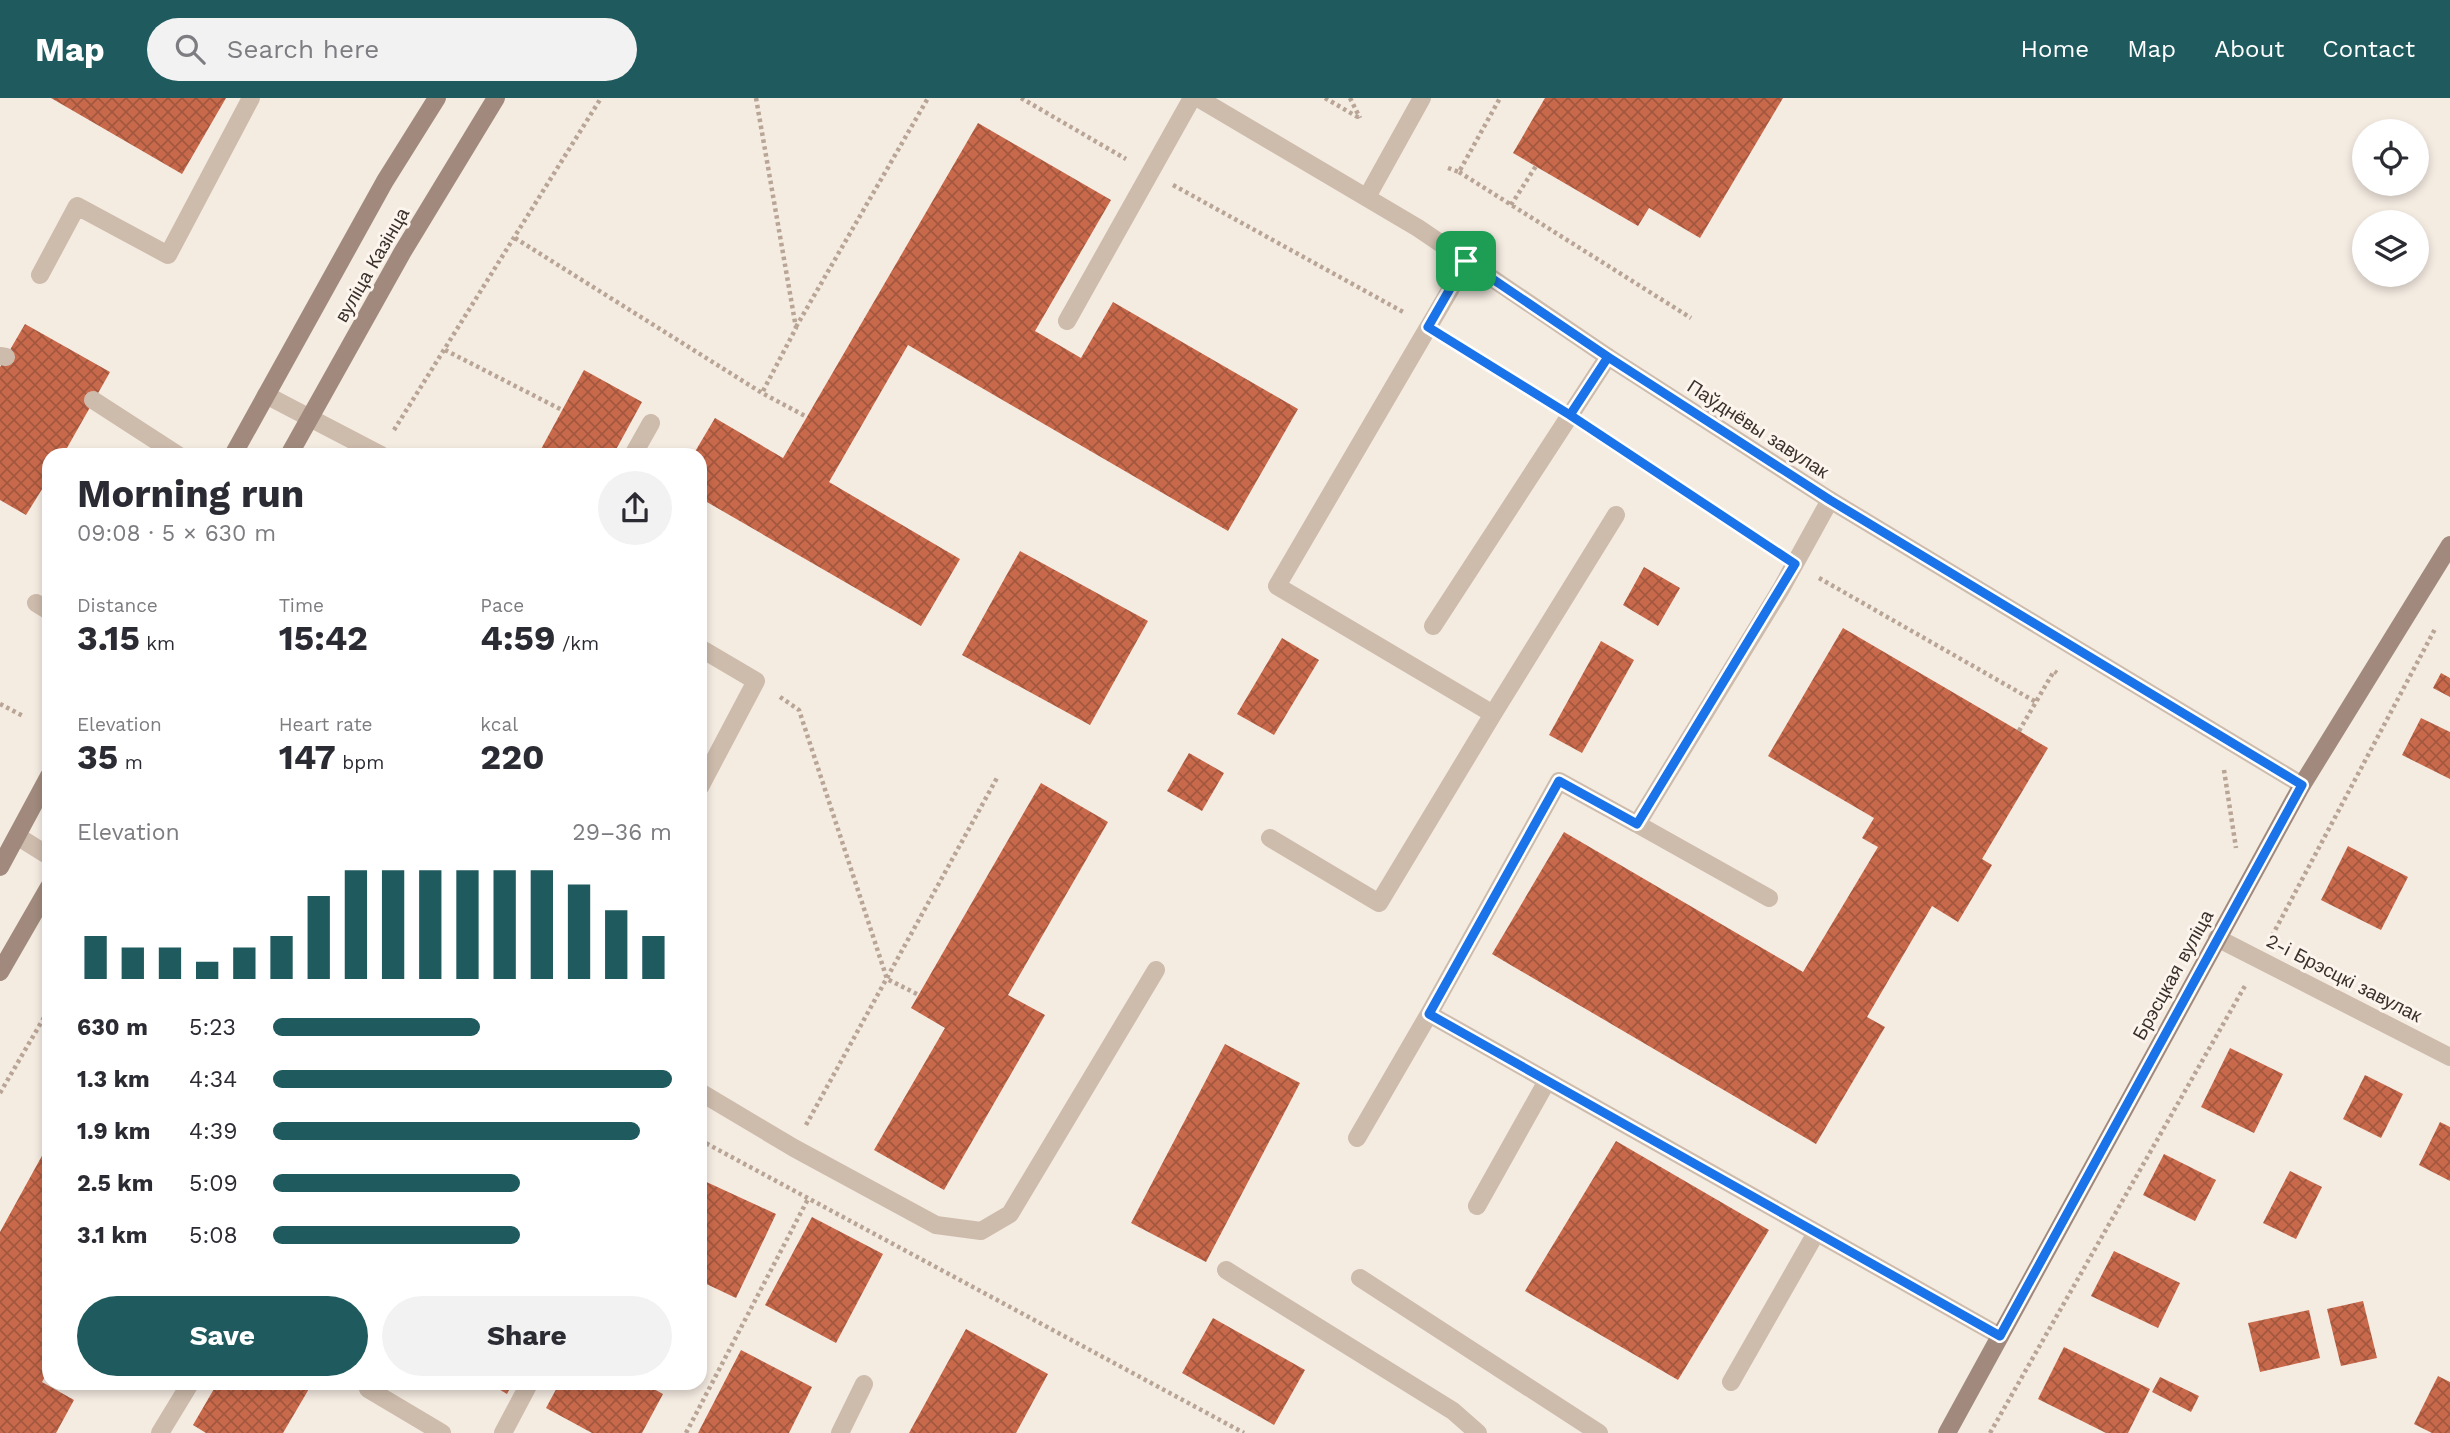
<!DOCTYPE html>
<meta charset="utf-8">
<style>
:root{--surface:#fff;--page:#f2f2f3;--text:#2b2b33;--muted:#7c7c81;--accent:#1f5a5e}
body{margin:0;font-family:"Work Sans",sans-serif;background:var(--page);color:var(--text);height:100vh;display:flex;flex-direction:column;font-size:26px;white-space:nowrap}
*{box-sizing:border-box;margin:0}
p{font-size:23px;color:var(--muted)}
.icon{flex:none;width:38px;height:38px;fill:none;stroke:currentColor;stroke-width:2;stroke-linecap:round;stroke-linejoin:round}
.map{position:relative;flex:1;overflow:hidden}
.sheet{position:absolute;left:42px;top:350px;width:665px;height:942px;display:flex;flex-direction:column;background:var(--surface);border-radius:21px;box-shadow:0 4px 10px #0003}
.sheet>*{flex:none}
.controls{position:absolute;left:2352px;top:21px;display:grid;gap:14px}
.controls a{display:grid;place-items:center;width:77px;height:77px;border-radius:50%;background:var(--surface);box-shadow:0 4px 10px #0003;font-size:35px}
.pin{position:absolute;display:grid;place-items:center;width:60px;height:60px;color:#fff;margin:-30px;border-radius:14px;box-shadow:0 4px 10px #0006}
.round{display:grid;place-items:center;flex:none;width:74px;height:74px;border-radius:37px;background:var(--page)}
.head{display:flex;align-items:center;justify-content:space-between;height:119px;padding:0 35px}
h1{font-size:38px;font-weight:700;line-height:52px}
.figures{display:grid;grid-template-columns:repeat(3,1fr);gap:10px;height:119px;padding:7px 35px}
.figures div{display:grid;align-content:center}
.figures b{font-size:35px;font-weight:700}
.figures small{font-size:19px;font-weight:400}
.figures p{font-size:19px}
.chart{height:196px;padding:14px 35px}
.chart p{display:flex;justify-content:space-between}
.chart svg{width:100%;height:126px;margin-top:7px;stroke:var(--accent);stroke-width:6}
.action{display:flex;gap:14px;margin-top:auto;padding:14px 35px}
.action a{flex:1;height:80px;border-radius:42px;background:var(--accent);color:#fff;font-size:28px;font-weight:700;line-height:80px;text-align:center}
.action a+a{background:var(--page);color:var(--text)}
ul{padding:0 35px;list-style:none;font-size:23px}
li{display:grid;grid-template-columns:112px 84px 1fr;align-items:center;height:52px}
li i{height:18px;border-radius:9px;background:var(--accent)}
header{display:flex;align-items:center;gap:42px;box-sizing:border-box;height:98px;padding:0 35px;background:var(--accent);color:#fff}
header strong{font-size:33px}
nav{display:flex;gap:38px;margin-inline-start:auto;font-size:24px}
.search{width:490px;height:63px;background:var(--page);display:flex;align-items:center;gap:18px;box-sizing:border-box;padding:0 24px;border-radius:38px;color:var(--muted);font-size:26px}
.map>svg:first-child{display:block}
.building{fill:url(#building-cross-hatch)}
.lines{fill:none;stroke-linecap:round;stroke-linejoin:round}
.path{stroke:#b9a596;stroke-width:4.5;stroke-dasharray:3.5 3.5;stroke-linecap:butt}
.lane{stroke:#cdbbac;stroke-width:18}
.street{stroke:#cdbbac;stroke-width:18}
.secondary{stroke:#a18a7d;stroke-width:18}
.route-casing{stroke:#fff;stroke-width:14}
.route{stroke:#1a73e8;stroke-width:9}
.labels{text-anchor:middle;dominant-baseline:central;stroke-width:6;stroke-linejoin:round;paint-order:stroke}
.street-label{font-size:19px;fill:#3b302b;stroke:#fbf5ee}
</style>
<header>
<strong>Map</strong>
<div class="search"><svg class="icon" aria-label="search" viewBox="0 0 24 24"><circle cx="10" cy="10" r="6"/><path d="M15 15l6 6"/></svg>Search here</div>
<nav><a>Home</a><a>Map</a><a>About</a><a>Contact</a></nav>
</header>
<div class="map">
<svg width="2450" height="1335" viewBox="0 0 2450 1335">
<defs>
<pattern id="building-cross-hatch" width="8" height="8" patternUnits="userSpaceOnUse" patternTransform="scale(1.75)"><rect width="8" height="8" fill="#c8694b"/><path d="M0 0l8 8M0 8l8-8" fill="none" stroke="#a4573f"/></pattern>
</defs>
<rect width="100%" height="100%" fill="#f4ebe1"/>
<!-- building -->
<path class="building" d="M51,0h175l-44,76z
M1545,0h238l-83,140 -51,-30 -11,18 -125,-73z
M978,25l133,77 -76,131 46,27 32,-56 185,107 -70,122 -320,-186 -79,137 131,77 -39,67 -221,-128v-43h-7l22,-37 68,40z
M25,226l85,48 -47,83h-14v23l-23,37 -26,-15v-133z
M584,272l58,32 -29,53h-67l-6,-4z
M1020,453l128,70 -58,104 -128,-70z
M1644,469l36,21 -22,38 -35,-21z
M1843,530l205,120 -66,111 10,6 -34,57 -26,-16 -65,111 18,10 -69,117 -324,-190 72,-122 239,140 75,-125 -16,-9 12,-20 -106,-62z
M1282,540l37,22 -45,75 -37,-21z
M1601,543l33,19 -52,93 -33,-18z
M2441,575l9,5v19l-17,-9z
M2421,620l29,14v47l-48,-24z
M1189,655l35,20 -22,38 -35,-20z
M1041,685l67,39 -100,173 37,20 -101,175 -70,-40 71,-122 -34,-20z
M2348,748l60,31 -27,53 -60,-30z
M1225,946l75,39 -94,179 -75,-39z
M2230,950l53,26 -29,59 -53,-26z
M2365,977l38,19 -22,44 -38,-19z
M2440,1024l10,5v54l-31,-16z
M1616,1043l153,89 -91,150 -153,-89z
M49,1045v226l-7,13 32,18 -18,33h-56v-201z
M2164,1056l52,26 -21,41 -52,-26z
M2290,1073l32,16 -26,52 -33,-16z
M700,1081l76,35 -40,84 -36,-17z
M812,1119l71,37 -47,89 -71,-38z
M2114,1153l66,32 -22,45 -67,-32z
M2363,1203l14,57 -36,8 -14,-57z
M2309,1212l11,48 -60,14 -12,-49z
M1213,1220l92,52 -31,55 -92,-52z
M966,1231l82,45 -32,59h-107z
M2064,1249l86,42 -22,44h-22l-68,-34z
M741,1252l71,37 -23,46h-91z
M2438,1278l12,6v51h-18l-18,-9z
M2160,1279l39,19 -8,16 -39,-20z
M218,1284h95l-30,51h-77l-13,-8z
M487,1284h26l-6,12z
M560,1284h81l22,12 -21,39h-50l-46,-25z"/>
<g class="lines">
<!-- path -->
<path class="path" d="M756,0l40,230 -34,65
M1021,0l105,61
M1325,0l36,21
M1350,0l10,20
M1448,70l11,4 41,-74
M1459,74l232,146
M1173,87l232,128
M1511,107l25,-39
M515,140l247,155 45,24
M796,229l132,-229
M1451,243l97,60
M445,252l117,60
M394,332l207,-332
M1593,333l180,119
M1819,480l217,124
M780,599l19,13 88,269 32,16
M0,606l23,12
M2019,633l35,-60 3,2
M2224,672l12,78
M2272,838l163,-307
M0,995l49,-84
M806,1027l192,-349
M700,1042l544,293
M686,1335l122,-234
M1990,1335l256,-449"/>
<!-- lane -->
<path class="lane" d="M1367,99l55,-99
M1467,163l-190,325 216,128 123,-199
M40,177l37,-69 91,49 83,-157
M1067,223l125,-223
M0,258l6,1
M93,302l85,55
M310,320l71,37
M633,357l18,-32
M1830,402l-49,89 -144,235 -78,-43 -130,233 571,322
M36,505l13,8
M1433,528l175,-269
M700,550l56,33 -56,106
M1637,726l132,74
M1270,740l109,65 114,-189
M700,994l94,56 142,77 45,6 29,-17 146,-244
M1357,1040l72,-124
M1477,1108l70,-125
M1226,1172l227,141 25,22
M1360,1180l239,155
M372,1284l-4,7 74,44
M1731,1284l85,-149
M160,1335l31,-51
M503,1335l27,-51
M840,1335l24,-49"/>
<!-- street -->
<path class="street" d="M1198,0l220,130 190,129 222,143 472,285
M266,297l44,23
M17,738l32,20
M2217,840l233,119"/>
<!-- secondary -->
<path class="secondary" d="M233,357l152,-274 52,-83
M289,357l113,-202 94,-155
M0,769l49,-91
M0,874l49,-85
M1947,1335l355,-648 148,-240"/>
</g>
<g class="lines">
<defs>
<path id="route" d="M1466,163l-38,66 142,88 38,-58 222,143 472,285 -302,551 -571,-322 130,-233 78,43 158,-260 -225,-149 38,-58 -142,-96"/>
</defs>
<!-- route casing -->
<use href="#route" class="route-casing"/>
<!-- route -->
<use href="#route" class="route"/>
</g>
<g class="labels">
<!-- street labels -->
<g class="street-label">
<text transform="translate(372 167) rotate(-60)">вуліца Казінца</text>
<text transform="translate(1758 331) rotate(33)">Паўднёвы завулак</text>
<text transform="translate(2173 877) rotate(-61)">Брэсцкая вуліца</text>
<text transform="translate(2344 880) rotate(27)">2-і Брэсцкі завулак</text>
</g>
</g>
</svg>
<div class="controls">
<a><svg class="icon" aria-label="locate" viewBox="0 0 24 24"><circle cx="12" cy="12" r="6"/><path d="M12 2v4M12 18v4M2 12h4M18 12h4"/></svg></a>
<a><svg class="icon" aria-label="layers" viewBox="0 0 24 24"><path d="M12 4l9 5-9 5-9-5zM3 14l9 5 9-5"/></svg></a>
</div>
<div class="pin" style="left:1466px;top:163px;background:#1e9e55"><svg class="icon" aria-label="arrive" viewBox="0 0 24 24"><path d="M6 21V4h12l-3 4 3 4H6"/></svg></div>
<section class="sheet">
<div class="head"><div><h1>Morning run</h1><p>09:08 · 5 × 630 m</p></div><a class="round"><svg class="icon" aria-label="share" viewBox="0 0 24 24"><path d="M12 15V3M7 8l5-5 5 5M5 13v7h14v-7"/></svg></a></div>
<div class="figures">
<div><p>Distance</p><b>3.15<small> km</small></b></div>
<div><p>Time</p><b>15:42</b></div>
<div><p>Pace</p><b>4:59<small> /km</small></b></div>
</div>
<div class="figures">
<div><p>Elevation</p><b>35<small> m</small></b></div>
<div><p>Heart rate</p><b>147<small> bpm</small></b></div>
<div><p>kcal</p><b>220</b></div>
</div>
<div class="chart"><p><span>Elevation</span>29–36 m</p>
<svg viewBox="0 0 160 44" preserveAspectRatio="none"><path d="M5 44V29M15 44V33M25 44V33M35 44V38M45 44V33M55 44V29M65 44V15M75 44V6M85 44V6M95 44V6M105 44V6M115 44V6M125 44V6M135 44V11M145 44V20M155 44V29"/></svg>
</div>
<ul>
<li><b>630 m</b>5:23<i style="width:52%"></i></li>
<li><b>1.3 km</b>4:34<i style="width:100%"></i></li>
<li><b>1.9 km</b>4:39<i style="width:92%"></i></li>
<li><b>2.5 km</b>5:09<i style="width:62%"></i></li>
<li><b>3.1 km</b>5:08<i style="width:62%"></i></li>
</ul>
<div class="action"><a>Save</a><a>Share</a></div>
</section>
</div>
